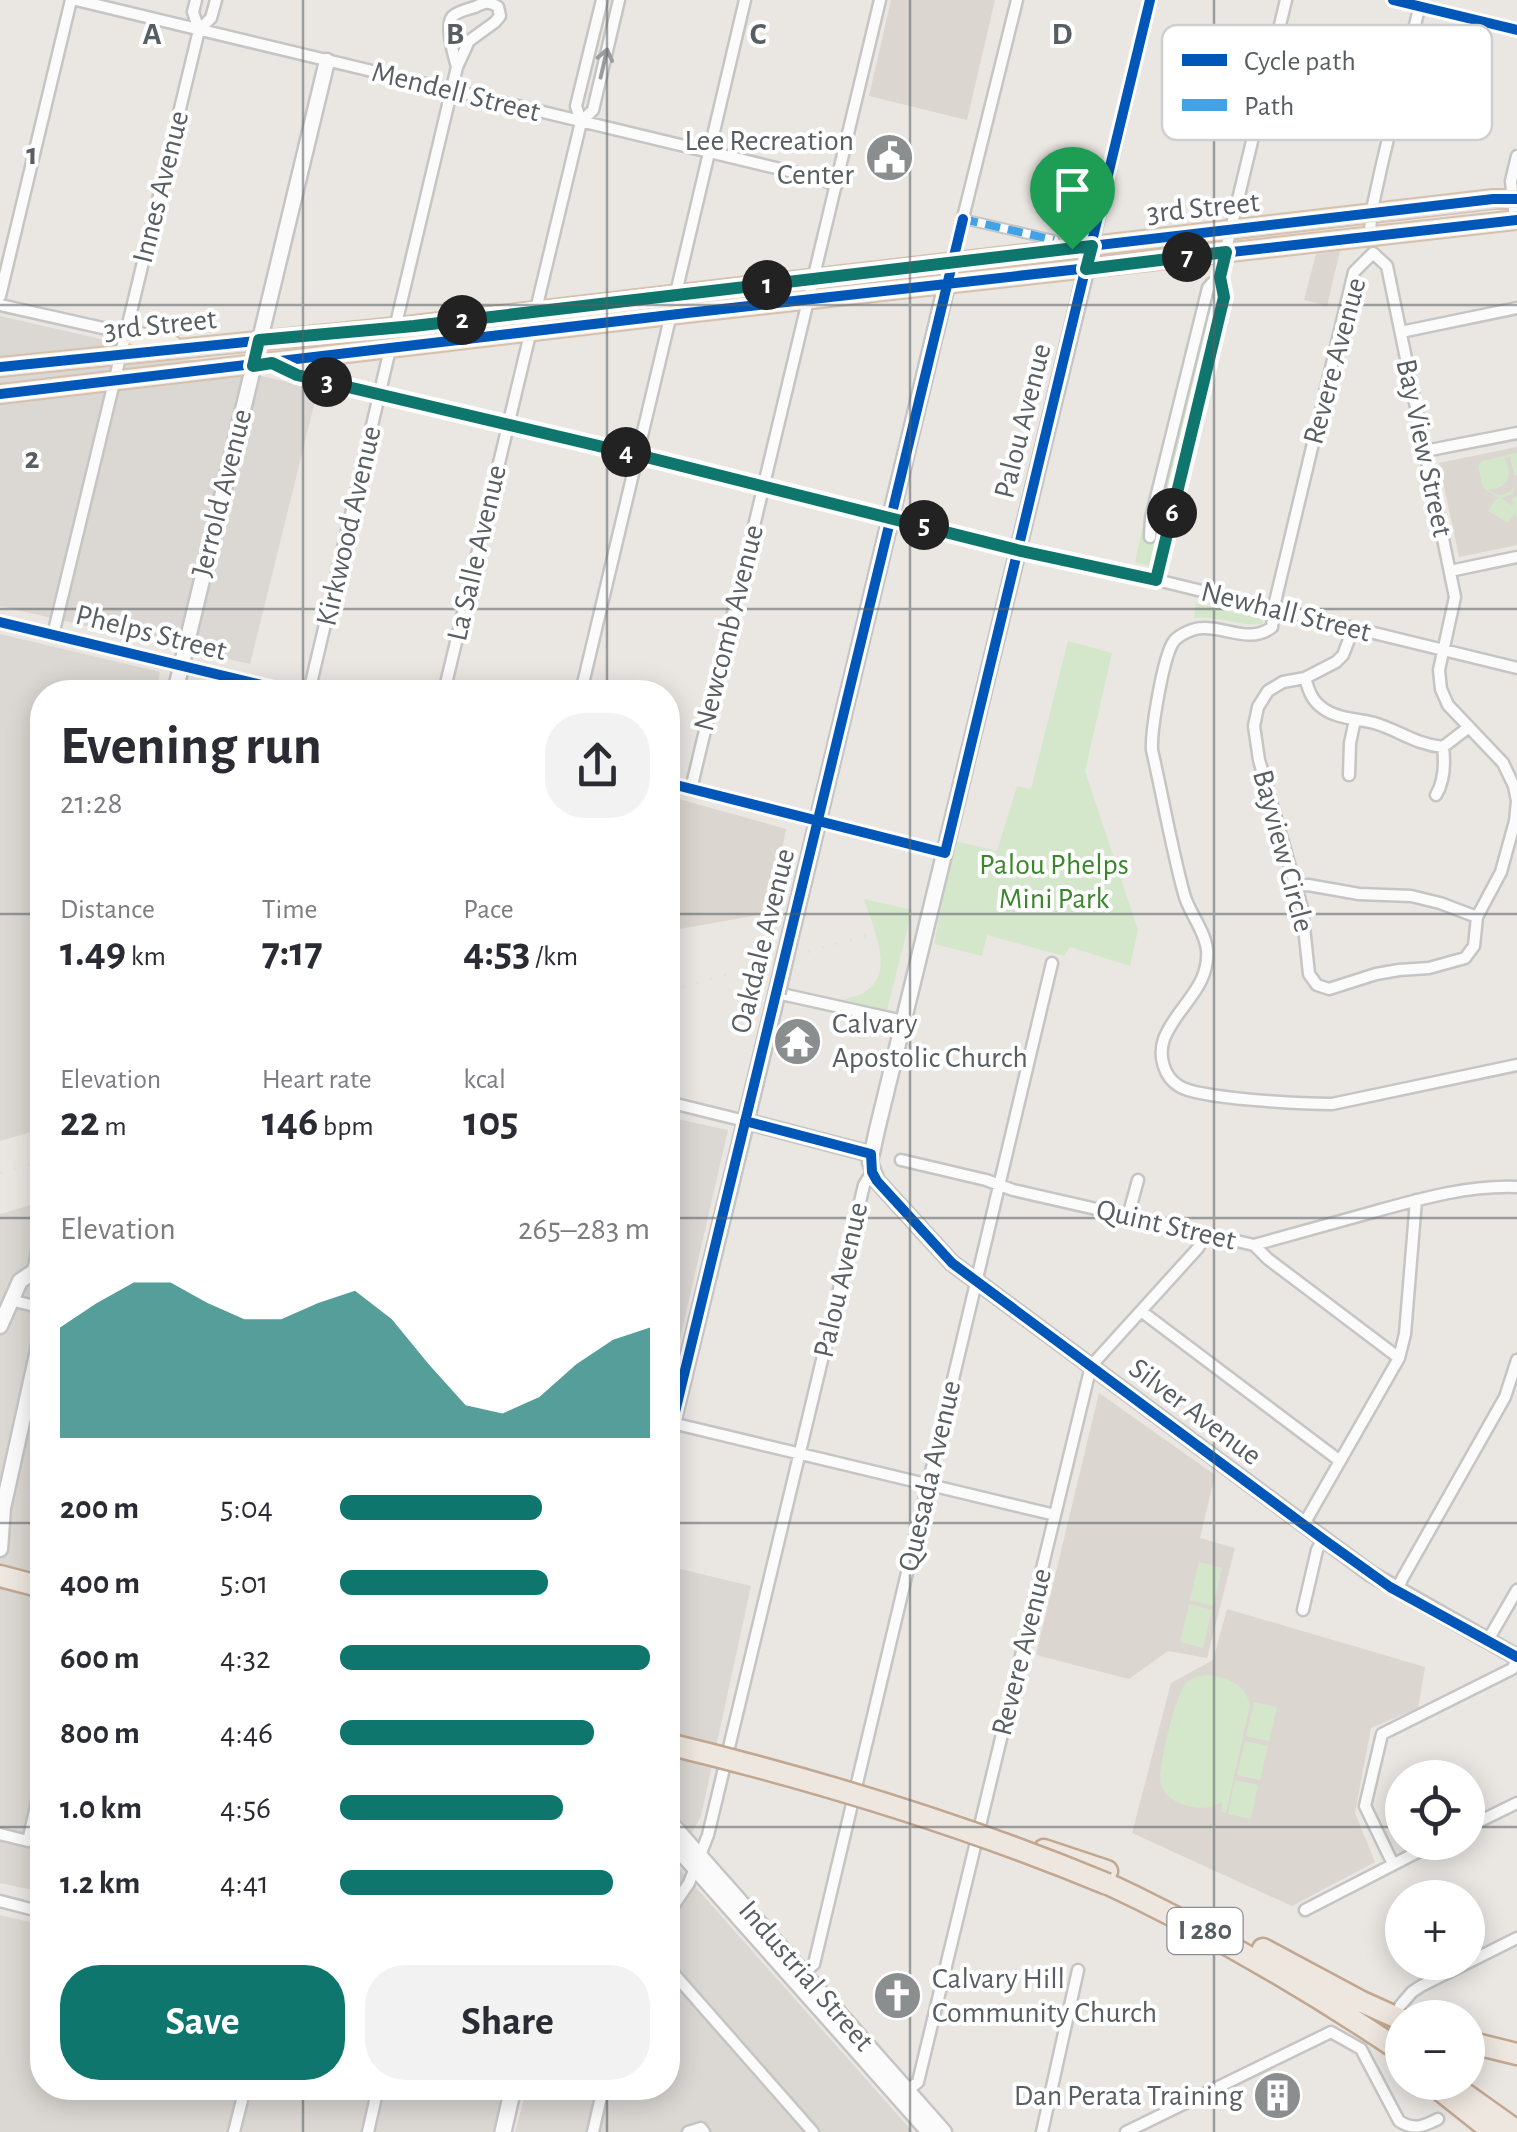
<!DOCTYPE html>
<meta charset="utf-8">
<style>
:root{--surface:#fff;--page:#f2f2f3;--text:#2b2b33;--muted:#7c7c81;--accent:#0f766e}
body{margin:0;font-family:"Alegreya Sans",sans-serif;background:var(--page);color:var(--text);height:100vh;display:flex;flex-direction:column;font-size:38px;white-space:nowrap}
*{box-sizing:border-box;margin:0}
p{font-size:32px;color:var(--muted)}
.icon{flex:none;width:55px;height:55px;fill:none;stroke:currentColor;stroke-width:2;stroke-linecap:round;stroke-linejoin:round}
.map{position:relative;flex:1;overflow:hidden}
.details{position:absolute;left:30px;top:680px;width:650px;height:1420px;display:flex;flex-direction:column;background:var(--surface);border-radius:40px;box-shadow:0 5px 25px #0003}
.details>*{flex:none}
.controls{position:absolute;left:1385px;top:1760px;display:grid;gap:20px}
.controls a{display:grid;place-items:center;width:100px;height:100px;border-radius:50%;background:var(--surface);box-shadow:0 5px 25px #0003;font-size:50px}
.pin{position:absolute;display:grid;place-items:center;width:85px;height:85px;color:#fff;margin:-102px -42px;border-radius:50% 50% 50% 0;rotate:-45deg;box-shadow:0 0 10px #0007}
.pin .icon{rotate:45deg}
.km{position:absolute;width:50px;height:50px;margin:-25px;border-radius:50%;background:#222;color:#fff;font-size:28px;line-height:50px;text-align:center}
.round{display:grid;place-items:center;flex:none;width:105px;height:105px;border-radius:40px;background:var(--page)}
.head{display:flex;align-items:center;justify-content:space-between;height:170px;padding:0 30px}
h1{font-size:55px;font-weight:600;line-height:75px}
.metrics{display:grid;grid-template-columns:repeat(3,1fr);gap:15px;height:170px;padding:10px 30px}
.metrics div{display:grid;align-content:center}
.metrics b{font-size:42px;font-weight:600}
.metrics small{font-size:28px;font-weight:400}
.metrics p{font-size:28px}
.chart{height:280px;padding:20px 30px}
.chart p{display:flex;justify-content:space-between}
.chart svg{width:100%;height:180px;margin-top:10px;fill:var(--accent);opacity:.7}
.action{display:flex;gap:20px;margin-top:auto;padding:20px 30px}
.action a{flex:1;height:115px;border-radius:40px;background:var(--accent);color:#fff;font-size:40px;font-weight:600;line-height:115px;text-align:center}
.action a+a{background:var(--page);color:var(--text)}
ul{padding:0 30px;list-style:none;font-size:32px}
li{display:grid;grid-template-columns:160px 120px 1fr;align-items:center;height:75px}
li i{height:25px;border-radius:12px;background:var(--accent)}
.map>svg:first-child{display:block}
.industrial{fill:#dbd7d3}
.education{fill:#dcd6d1}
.green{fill:#d4e7cb}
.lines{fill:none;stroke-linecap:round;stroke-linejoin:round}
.pedestrian-casing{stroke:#c5c5c4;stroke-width:12}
.minor-casing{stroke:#c5c5c4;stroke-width:15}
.tertiary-casing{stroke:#c5c5c4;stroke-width:19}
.secondary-casing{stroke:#c6c5c5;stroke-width:20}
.primary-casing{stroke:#d5c1ad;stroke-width:22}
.motorway-casing{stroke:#c1a790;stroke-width:25}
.pedestrian{stroke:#fcfbfb;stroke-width:8}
.minor{stroke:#fcfbfb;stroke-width:10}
.tertiary{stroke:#fcfbfb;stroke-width:14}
.secondary{stroke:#fcfbfb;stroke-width:15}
.primary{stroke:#f2ede5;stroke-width:18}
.motorway{stroke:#eee7df;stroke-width:20}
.tram{stroke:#e2e1e1;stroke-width:2.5}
.rail{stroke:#e2e1e1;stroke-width:2.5;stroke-dasharray:2.5 12;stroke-linecap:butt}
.secondary-bridge-casing{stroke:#c6c5c5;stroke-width:20;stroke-linecap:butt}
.motorway-bridge-casing{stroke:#c1a790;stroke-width:25;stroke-linecap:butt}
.secondary-bridge{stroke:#fcfbfb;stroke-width:15}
.motorway-bridge{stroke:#eee7df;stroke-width:20}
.quiet{stroke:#42a2e6;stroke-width:8;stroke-dasharray:15 8;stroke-linecap:butt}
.cycleway-casing{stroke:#fff;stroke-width:16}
.cycleway{stroke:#0057b8;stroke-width:10}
.oneway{stroke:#9a9d9f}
.route-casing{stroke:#fff;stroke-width:20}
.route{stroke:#0f766e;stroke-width:12}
.grid{fill:none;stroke:#585f62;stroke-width:2.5;stroke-opacity:0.55}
.labels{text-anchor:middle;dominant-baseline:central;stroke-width:8;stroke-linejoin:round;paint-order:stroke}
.shield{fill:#fff;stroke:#8a8f91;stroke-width:2.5}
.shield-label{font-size:28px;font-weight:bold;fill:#585f62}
.street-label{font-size:30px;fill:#585f62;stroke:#fff}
.poi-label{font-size:30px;fill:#585f62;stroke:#fff;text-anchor:end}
.park-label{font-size:30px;fill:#3b862c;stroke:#fff}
.key{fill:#fff;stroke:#cdcfd0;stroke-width:2.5}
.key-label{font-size:28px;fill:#585f62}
.grid-label{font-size:32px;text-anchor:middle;font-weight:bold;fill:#585f62;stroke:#fff;stroke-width:8;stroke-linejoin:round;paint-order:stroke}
</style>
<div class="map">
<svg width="1517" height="2132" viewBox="0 0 1517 2132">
<rect width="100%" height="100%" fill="#eae6e2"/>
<!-- industrial -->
<path class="industrial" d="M0,316l318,73 -68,275 -250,-58z
M0,634l160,38 -4,20h-114v437l-42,12z
M668,1117l60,13 -60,261z
M42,1202v690l-42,-9v-669z
M668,1566l83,20 -50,230 -26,48 238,268h-398l12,-44h141z
M0,1915l42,10v163h462l-11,44h-493z"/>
<!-- education -->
<path class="education" d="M891,0h104l-28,120 -98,-24z
M1340,251l-13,55 -23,-6 12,-46z
M1517,447v98l-58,12 -20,-94z
M668,796l118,33 -16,84 -102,18z
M1099,1393l116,82 -15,63 35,10 -28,110 -39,-7 -39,28 -93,-24z
M1227,1609l198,58 -7,41 -47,20 -16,85 20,49 -83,44 -160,-73 39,-150 42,-23z"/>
<!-- green -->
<path class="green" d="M1213,288l7,2v4l-66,273 -19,-5 10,-47 11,3z
M1517,453v22h-3l-4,-18 -6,1c10,16 4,31 -16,32 14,9 23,5 29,-10l-5,14 -11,4 12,8 -1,-9 5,-1v25l-2,-8 -7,10 -20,-12 7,-11 4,-2 -16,-10 -5,-22 4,-5z
M1196,603l66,16 1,5c-22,3 -46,-9 -69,-6z
M1068,641l44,12 -27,118 53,159 -8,36 -60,-19 -6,9 -77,-21 -5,21 -48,-12 21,-103 42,10 20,-65 14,3z
M864,899l48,11 -25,100 -44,-10c7,-3 17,-4 23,-9 30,-19 6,-66 -2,-92z
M1199,1562l23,6 -9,38 -23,-6z
M1189,1604l23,6 -9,38 -23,-6z
M1208,1675c21,4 37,8 42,30l-24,108 -5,-1 1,-10c-11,6 -18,7 -30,5 -14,-4 -26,-8 -31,-23 -4,-15 15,-90 25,-101 7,-6 14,-7 22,-8z
M1254,1702l23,5 -8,34 -23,-5z
M1245,1741l23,5 -8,34 -23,-5z
M1235,1780l23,5 -7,34 -23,-5z"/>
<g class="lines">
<defs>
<path id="pedestrian" d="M963,219l91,21"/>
<path id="minor" d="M76,0l746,179 14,7
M1393,0l124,30
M199,30l12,-12 5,-18
M581,122l12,-12 26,-110
M1515,220l-4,-39 6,-25
M1370,237l1,-23 11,-50 39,-164
M1092,246l58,-246
M1373,253l-19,19 -79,330 -3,25c-21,17 -46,0 -69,1 -9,0 -23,6 -29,13 -11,15 -23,90 -22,109 11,48 19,96 32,144 5,19 21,36 23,56 3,38 -31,57 -43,89 -6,17 0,38 15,47 19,13 126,18 153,18l185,-39
M952,262l65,-262
M0,296l71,-296
M675,297l70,-297
M0,305l125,28
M395,328l62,-261 12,-26 26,-19 5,-6 -2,-9c-9,-6 -13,-5 -23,0 -7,2 -19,5 -23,10 -7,9 2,39 5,50
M1401,332l116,-24
M297,375l357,84 363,91 148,32 352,86
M1425,451l92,-18
M1150,537l1,-19 57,-230 4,-5 8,-2
M1450,571l67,-14
M1156,580l68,-283 -4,-16 1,-11 65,-270
M0,622l291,70
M1353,629l-10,26 -7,7 -31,16 -22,4 -15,9 -10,16 -4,19 5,34 43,148 7,66 8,11 12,4 47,-15 23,-4 30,-2 36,-10 9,-12 3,-29 24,-45 14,-51 2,-20 -3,-15 -11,-23 -55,-58 -7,-16 -2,-19 16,-73 -68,-331 -14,-13
M53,635l146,-605 -6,-18 3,-12
M1305,678c3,10 6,21 15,28 15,13 35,12 54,17 25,7 40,21 69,24l26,-20
M309,692l82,-347
M444,692l137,-570 -5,-16 26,-106
M581,692l90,-378
M1349,775l1,-32 5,-23
M668,783l277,70
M691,789l189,-789
M1436,795c9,-15 9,-32 7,-48
M1297,886l11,-1 51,9 52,2 29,7 37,14
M777,993l126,28
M668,1102l77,19
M901,1160l85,20 27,10 241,55 14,14 131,99
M1128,1216l10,-36
M1254,1245c40,-11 79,-22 119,-33 47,-13 95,-27 144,-25
M11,1300l31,8
M1141,1311l199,150
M668,1422l387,93
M1304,1524l95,-166 6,-24 11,-134
M1397,1591l5,-12 103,-182 12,-37
M1303,1610l14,-60 6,-11
M1488,1640l29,-50
M1468,1827l49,-24
M0,1834l28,7 14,-61
M1393,1864l-28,-58 17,-72 130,-65 5,-9
M0,1901l42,11
M1305,1910l132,-68
M668,1914l21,-31 19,-48 156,-650 8,-13
M668,1967l145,165
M798,1978l16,-14 238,-1001
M1400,2006l12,-14 9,-6 96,-48
M903,2094l15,-12 173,-716 107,-118 7,-12
M234,2132l11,-44
M368,2132l10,-44
M593,2132l10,-44
M688,2132l13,-4 3,4
M1042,2132l36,-162
M1126,2132l205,-100 30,17 38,72c15,10 25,5 39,-2"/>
<path id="tertiary" d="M1092,246l-215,884 -7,32 7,19 75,82 419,311 146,83
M175,692l152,-631
M745,1121l126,33
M0,1326l20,-45 15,-10 7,-32
M0,1549l3,-41 39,-176
M668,1820l276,312
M668,1838l261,294"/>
<path id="secondary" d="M789,941l163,-679
M668,1441l109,-448
M503,2132l10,-44"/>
<path id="primary" d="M125,333l47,12
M0,367l414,-42 1079,-126h24
M0,394l687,-81 830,-93"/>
<path id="motorway" d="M0,1576l42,11
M1044,1850l63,21
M1091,1876c109,50 212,109 311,176
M1263,1949l99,53 40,18
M1468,2042l49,12
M1430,2082l63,50
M1448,2082l69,49"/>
</defs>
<!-- pedestrian casing -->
<use href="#pedestrian" class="pedestrian-casing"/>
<!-- minor casing -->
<use href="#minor" class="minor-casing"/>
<!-- tertiary casing -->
<use href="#tertiary" class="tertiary-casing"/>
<!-- secondary casing -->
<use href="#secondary" class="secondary-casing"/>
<!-- primary casing -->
<use href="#primary" class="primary-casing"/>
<!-- motorway casing -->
<use href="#motorway" class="motorway-casing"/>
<!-- pedestrian -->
<use href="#pedestrian" class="pedestrian"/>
<!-- minor -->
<use href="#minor" class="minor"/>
<!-- tertiary -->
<use href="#tertiary" class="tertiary"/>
<!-- secondary -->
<use href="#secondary" class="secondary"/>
<!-- primary -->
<use href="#primary" class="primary"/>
<!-- motorway -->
<use href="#motorway" class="motorway"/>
<!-- tram -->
<path class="tram" d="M0,374l322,-31 73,-12 264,-31 858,-95"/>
<!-- rail -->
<path class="rail" d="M668,991l199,-56
M0,1173l42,-12"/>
<defs>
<path id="secondary-bridge" d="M777,993l12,-52"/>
<path id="motorway-bridge" d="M668,1744c149,36 297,81 439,140"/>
</defs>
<!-- secondary-bridge casing -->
<use href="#secondary-bridge" class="secondary-bridge-casing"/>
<!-- motorway-bridge casing -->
<use href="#motorway-bridge" class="motorway-bridge-casing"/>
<!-- secondary-bridge -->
<use href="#secondary-bridge" class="secondary-bridge"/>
<!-- motorway-bridge -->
<use href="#motorway-bridge" class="motorway-bridge"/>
<!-- quiet -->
<path class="quiet" d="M963,219l91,21"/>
<defs>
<path id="cycleway" d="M1393,0l124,30
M0,367l414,-42 1079,-126h24
M0,394l687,-81 830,-93
M0,622l291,70
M668,783l277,70 205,-853
M745,1121l126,33 1,18 5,9 75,82 371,276 67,48 127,70
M668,1441l295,-1222"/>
</defs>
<!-- cycleway casing -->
<use href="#cycleway" class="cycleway-casing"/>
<!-- cycleway -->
<use href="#cycleway" class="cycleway"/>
</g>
<!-- one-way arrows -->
<defs><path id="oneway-shaft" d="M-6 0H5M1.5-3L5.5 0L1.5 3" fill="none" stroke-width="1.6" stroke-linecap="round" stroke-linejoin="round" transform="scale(2.5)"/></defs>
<use class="oneway" href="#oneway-shaft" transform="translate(604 63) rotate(-77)"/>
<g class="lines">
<defs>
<path id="route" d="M1092,246l-6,23 140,-17 -6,25 4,20 -68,283 -139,-30 -363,-91 -357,-84 -25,-12 -19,3 6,-26 155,-14z"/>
</defs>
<!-- route casing -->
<use href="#route" class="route-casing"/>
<!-- route -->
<use href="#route" class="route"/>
</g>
<!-- grid -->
<path class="grid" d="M303,0v692M607,0v692M910,0v2132M1214,0v2132M0,305h1517M0,609h1517M0,914h42M668,914h849M0,1218h42M668,1218h849M0,1523h42M668,1523h849M0,1827h42M668,1827h734M1468,1827h49M303,2088v44M607,2088v44"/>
<!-- icons -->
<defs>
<symbol id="civic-disc" viewBox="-11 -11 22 22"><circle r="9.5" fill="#8b8e8f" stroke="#fff"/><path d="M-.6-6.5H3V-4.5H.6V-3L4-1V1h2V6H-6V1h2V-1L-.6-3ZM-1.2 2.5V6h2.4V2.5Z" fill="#fff"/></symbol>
<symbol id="temple-disc" viewBox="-11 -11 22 22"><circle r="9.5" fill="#8b8e8f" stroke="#fff"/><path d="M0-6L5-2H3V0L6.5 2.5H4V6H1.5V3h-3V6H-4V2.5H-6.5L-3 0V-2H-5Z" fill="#fff"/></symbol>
<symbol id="church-disc" viewBox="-11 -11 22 22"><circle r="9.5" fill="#8b8e8f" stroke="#fff"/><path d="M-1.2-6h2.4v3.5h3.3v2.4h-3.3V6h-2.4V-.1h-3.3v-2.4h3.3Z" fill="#fff"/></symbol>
<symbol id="building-disc" viewBox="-11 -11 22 22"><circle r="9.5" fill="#8b8e8f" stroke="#fff"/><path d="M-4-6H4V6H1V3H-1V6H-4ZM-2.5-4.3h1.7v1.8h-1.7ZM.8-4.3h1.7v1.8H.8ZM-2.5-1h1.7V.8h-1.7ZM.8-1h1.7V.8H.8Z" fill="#fff"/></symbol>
</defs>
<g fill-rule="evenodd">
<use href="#civic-disc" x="862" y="130" width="55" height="55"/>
<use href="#temple-disc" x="770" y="1014" width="55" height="55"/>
<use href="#church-disc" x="870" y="1968" width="55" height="55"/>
<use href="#building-disc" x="1250" y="2068" width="55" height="55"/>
</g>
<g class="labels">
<!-- shield labels -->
<rect class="shield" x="1167.5" y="1908" width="75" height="46" rx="8"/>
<g class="shield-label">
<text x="1205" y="1931">I 280</text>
</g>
<!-- street labels -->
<g class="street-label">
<text transform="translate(456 92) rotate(14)">Mendell Street</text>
<text transform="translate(161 187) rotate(-76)">Innes Avenue</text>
<text transform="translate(1203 208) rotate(-6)">3rd Street</text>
<text transform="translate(160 325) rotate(-6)">3rd Street</text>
<text transform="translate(1335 361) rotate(-75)">Revere Avenue</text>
<text transform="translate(1023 421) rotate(-76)">Palou Avenue</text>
<text transform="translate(1424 448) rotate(78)">Bay View Street</text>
<text transform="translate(222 493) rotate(-76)">Jerrold Avenue</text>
<text transform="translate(349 526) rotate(-77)">Kirkwood Avenue</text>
<text transform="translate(477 553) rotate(-77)">La Salle Avenue</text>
<text transform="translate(1286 612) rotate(14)">Newhall Street</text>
<text transform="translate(729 628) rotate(-76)">Newcomb Avenue</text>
<text transform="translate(151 633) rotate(14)">Phelps Street</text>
<text transform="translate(1283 851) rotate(75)">Bayview Circle</text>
<text transform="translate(763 941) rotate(-76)">Oakdale Avenue</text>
<text transform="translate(1166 1225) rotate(13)">Quint Street</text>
<text transform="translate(841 1280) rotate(-77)">Palou Avenue</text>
<text transform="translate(1195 1412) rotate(37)">Silver Avenue</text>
<text transform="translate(930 1476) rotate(-77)">Quesada Avenue</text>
<text transform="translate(1022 1652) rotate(-76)">Revere Avenue</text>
<text transform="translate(806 1976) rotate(49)">Industrial Street</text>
</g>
<!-- poi labels -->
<g class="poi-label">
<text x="854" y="141">Lee Recreation<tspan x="854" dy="34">Center</tspan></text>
<text x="832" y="1024" text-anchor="start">Calvary<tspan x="832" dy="34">Apostolic Church</tspan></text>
<text x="932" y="1979" text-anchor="start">Calvary Hill<tspan x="932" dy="34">Community Church</tspan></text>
<text x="1243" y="2096">Dan Perata Training</text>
</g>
<!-- park labels -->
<g class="park-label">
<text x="1054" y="865">Palou Phelps<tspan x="1054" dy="34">Mini Park</tspan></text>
</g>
</g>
<!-- legend -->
<rect x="1162" y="25" width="330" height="115" rx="15" class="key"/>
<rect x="1182" y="54" width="45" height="12" fill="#0057b8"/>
<rect x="1182" y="99" width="45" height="12" fill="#42a2e6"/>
<g class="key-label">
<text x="1244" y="70">Cycle path</text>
<text x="1244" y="115">Path</text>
</g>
<g class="grid-label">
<text x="152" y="44">A</text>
<text x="455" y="44">B</text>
<text x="758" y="44">C</text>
<text x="1062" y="44">D</text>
<text x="32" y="164">1</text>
<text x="32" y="468">2</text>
</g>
</svg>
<div class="controls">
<a><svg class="icon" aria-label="locate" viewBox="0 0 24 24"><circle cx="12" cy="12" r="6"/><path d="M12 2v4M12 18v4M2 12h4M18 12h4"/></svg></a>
<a>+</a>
<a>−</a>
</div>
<div class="pin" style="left:1072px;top:249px;background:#1e9e55"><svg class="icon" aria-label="arrive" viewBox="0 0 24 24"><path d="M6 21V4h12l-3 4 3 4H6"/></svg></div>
<b class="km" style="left:767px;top:285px">1</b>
<b class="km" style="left:462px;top:320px">2</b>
<b class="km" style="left:327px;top:382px">3</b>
<b class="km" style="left:626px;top:452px">4</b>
<b class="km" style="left:924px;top:525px">5</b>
<b class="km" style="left:1172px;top:513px">6</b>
<b class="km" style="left:1187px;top:257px">7</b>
<section class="details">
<div class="head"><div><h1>Evening run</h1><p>21:28</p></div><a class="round"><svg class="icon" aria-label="share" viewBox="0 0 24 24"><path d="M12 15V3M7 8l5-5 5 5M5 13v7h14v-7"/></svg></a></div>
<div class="metrics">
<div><p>Distance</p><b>1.49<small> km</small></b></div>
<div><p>Time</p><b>7:17</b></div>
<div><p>Pace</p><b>4:53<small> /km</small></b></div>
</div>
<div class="metrics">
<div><p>Elevation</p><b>22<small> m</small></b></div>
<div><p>Heart rate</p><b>146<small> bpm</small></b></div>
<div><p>kcal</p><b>105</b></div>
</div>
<div class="chart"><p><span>Elevation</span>265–283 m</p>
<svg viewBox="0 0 160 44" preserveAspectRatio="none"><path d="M0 44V17L10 11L20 6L30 6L40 11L50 15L60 15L70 11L80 8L90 15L100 26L110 36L120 38L130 34L140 26L150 20L160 17V44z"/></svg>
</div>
<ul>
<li><b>200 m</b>5:04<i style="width:65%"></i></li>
<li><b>400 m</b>5:01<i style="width:67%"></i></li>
<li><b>600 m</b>4:32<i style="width:100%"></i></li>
<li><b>800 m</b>4:46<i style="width:82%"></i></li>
<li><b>1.0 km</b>4:56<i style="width:72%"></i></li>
<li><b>1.2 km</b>4:41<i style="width:88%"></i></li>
</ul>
<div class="action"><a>Save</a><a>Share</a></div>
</section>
</div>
